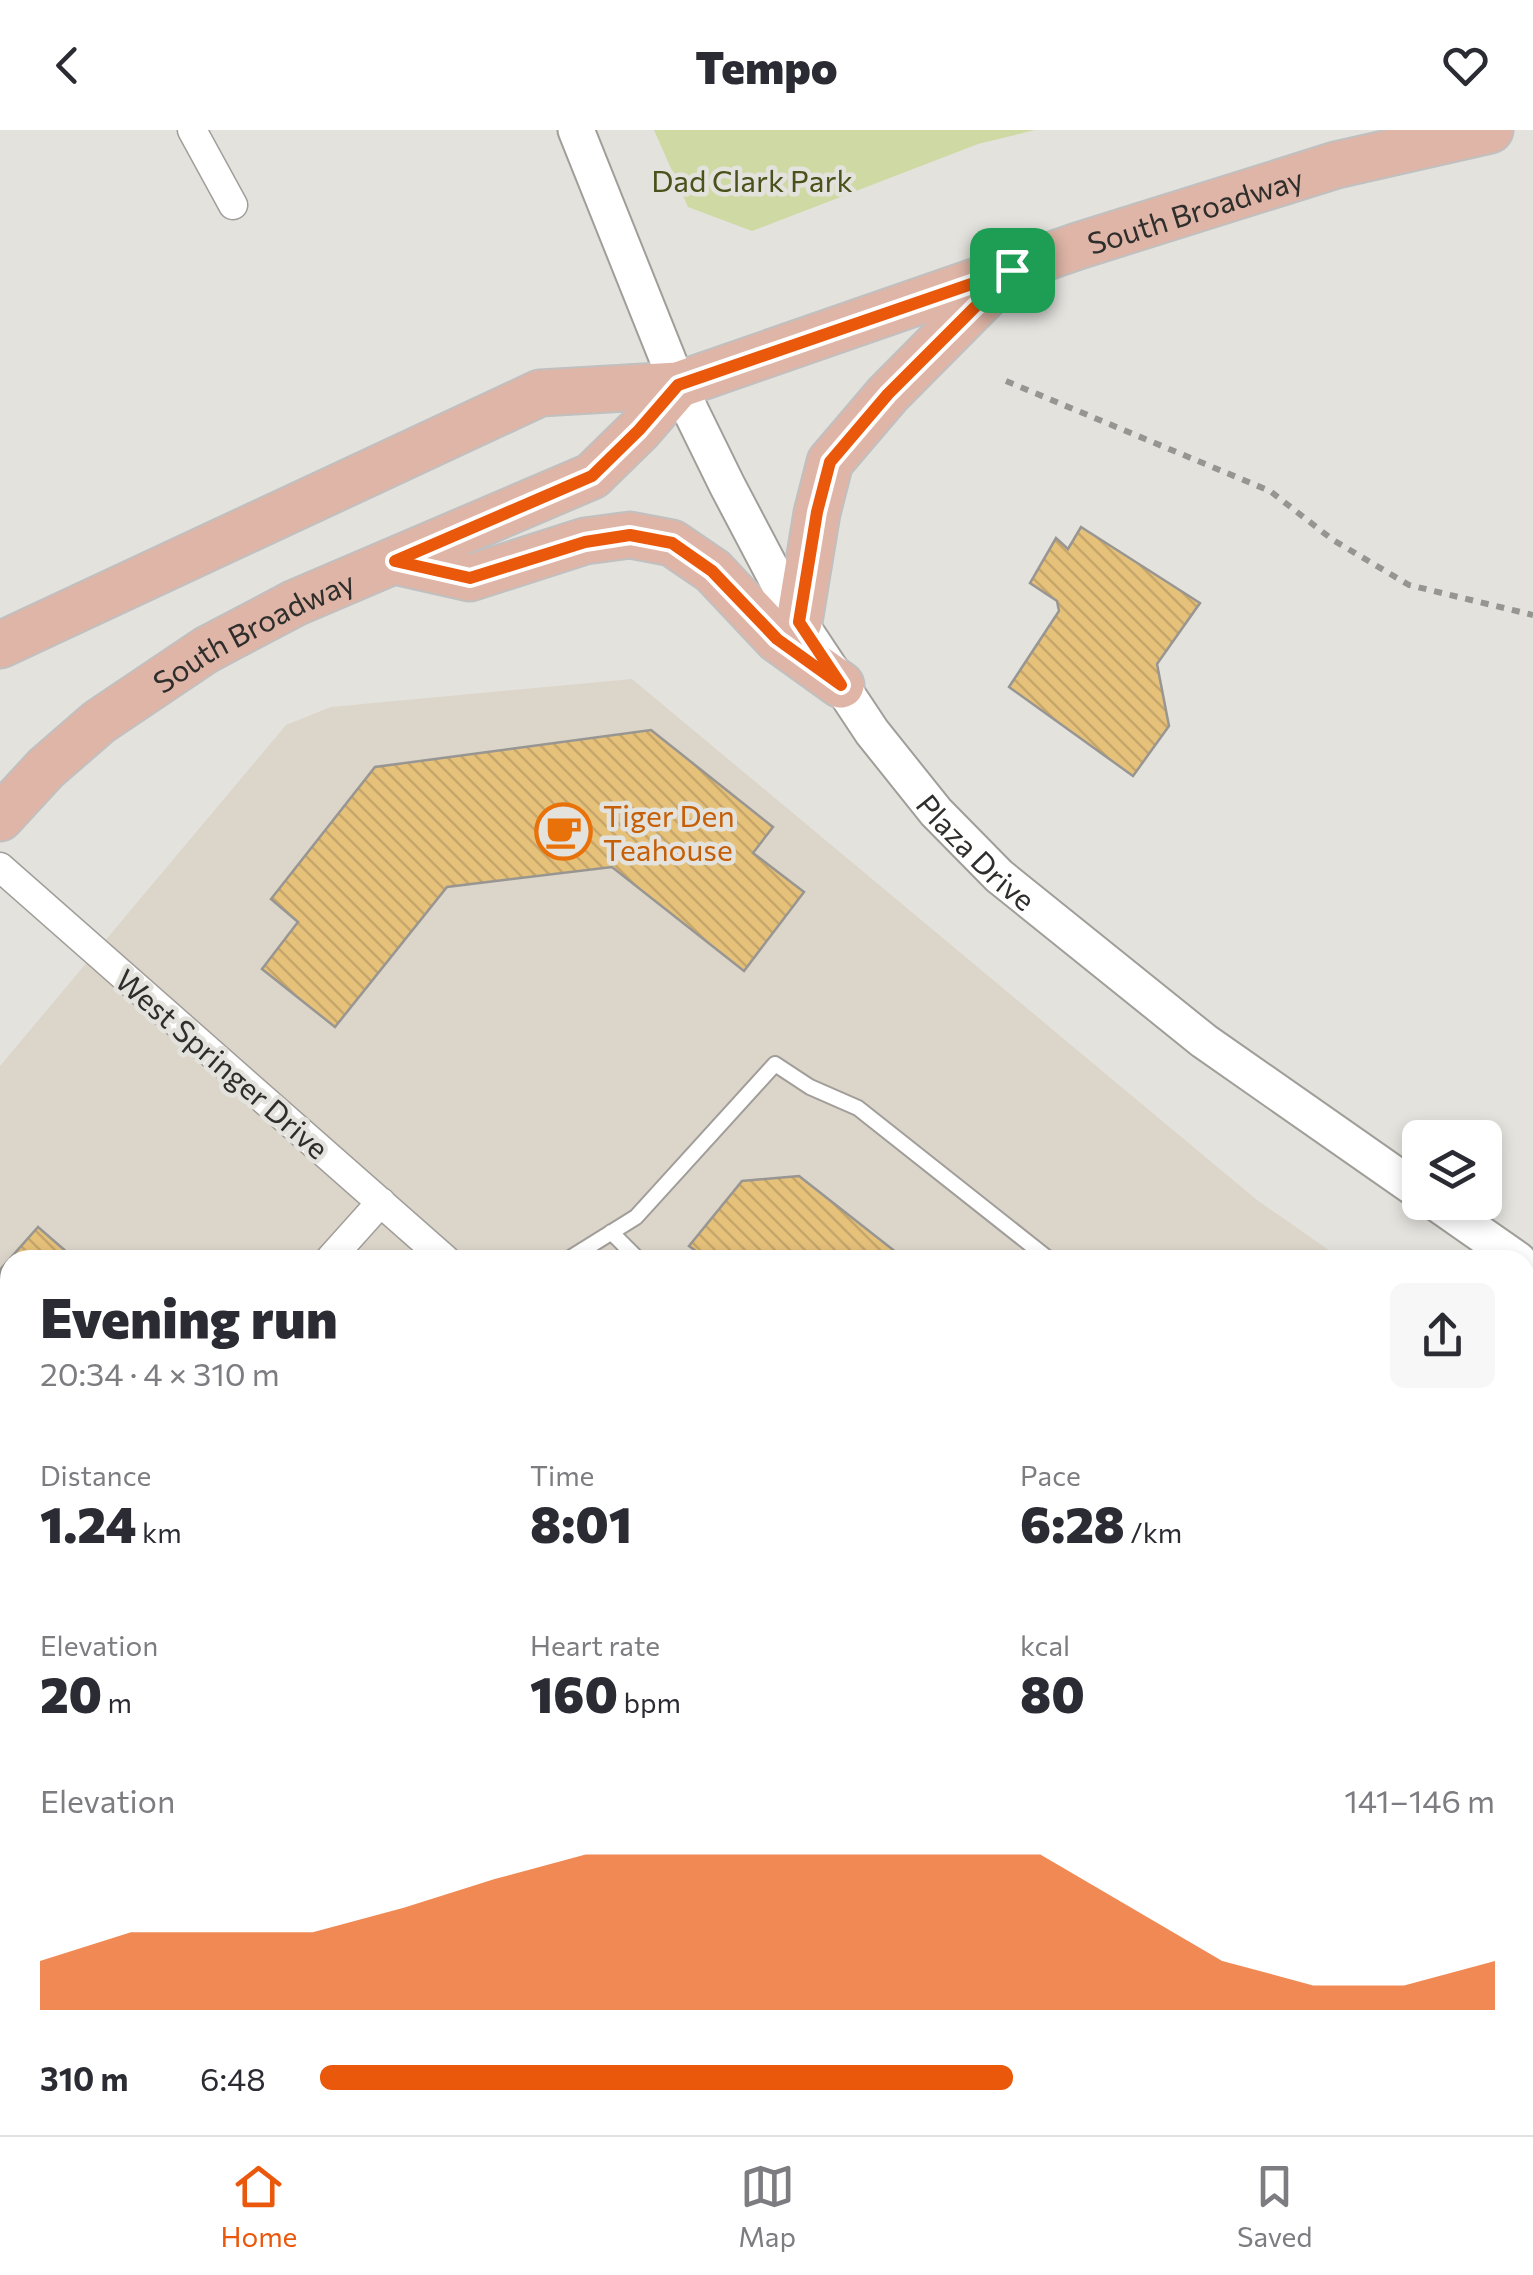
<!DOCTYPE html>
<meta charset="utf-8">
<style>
:root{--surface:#fff;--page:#f7f7f7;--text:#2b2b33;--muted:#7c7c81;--line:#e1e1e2;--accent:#ea580c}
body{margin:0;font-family:Commissioner,sans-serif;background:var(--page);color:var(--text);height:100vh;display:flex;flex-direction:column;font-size:38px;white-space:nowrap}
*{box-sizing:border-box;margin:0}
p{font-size:32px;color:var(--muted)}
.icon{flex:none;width:55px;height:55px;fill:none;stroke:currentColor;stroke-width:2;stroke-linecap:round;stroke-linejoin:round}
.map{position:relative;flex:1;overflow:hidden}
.side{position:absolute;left:0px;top:1120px;width:1535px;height:885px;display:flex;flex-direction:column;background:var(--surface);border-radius:30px 30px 0 0;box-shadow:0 5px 15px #0003}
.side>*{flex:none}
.buttons{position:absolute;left:1402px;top:990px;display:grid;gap:20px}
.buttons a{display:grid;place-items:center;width:100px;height:100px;border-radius:15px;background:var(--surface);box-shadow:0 5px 15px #0003;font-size:50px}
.pin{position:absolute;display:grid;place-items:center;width:85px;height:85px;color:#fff;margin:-42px;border-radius:20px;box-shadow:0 5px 15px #0006}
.round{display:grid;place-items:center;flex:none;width:105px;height:105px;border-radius:15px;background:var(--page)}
.overview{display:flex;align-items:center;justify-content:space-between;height:170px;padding:0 40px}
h1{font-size:55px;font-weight:800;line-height:75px}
.stats{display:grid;grid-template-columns:repeat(3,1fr);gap:15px;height:170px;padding:10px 40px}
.stats div{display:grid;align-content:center}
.stats b{font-size:50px;font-weight:800}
.stats small{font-size:28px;font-weight:400}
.stats p{font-size:28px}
.chart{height:280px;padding:20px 40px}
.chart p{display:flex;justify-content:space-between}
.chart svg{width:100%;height:180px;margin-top:10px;fill:var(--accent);opacity:.7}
ul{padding:0 40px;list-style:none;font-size:32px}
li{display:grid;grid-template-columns:160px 120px 1fr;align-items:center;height:75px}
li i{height:25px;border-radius:12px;background:var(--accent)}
header{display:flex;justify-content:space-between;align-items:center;height:130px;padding:0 40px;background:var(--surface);font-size:45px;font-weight:800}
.dock{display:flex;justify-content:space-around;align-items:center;height:140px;border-top:2px solid var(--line);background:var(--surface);font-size:28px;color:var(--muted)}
.dock a{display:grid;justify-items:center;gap:5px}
.dock .current{color:var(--accent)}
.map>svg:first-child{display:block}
.built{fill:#dcd5ca}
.green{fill:#cfd9a4}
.building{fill:url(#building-back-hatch);stroke:#989692;stroke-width:2.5}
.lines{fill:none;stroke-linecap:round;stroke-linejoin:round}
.service-casing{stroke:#a19e9a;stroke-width:18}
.minor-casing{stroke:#a19e9a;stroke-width:31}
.tertiary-casing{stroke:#a19e9a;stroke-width:39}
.primary-casing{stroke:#c1c0c0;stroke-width:49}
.path{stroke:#969591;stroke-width:6;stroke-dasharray:8 8;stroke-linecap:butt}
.service{stroke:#fff;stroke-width:14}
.minor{stroke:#fff;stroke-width:28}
.tertiary{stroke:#fff;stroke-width:35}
.primary{stroke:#deb5a6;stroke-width:45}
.route-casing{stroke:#fff;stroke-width:20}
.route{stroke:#ea580c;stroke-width:12}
.labels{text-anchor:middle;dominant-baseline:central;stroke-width:9;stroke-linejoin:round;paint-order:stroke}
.park-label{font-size:30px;fill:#4a511a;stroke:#e4e2dd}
.street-label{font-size:30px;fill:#2f2e2c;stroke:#e4e2dd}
.food-label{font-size:30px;fill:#c56008;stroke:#e4e2dd;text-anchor:start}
</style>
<header><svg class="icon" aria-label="back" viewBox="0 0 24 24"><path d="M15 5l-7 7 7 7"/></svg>Tempo<svg class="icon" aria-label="heart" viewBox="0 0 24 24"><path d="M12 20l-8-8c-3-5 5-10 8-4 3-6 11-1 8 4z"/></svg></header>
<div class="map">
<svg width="1533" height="2005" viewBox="0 0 1533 2005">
<defs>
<pattern id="building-back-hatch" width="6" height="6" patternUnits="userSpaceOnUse" patternTransform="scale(2.5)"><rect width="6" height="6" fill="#e6c17a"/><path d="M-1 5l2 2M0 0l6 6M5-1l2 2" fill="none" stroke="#c6a66a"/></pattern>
</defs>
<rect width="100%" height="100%" fill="#e4e2dd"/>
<!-- built -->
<path class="built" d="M632,549l625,521 86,60h-1333v865h1515v-738l8,5v743h-1533v-1069l286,-341 45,-18z"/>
<!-- green -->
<path class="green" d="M654,0h381l-57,14 -226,87 -64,-24z"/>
<!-- building -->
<path class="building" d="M1081,397l119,76 -43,61 12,62 -36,50 -124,-89 50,-76 -2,-10 -27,-18 26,-45 12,11z
M651,600l122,97 -20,26 51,39 -60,79 -132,-104 -165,20 -112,140 -73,-58 36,-47 -27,-23 104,-132z
M799,1046l107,84h-198l-19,-14 53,-65z
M38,1097l38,33h-66v158l-10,-9v-139z
M1528,1709h5v77z"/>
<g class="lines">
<defs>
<path id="service" d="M611,1102l28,28
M567,1130l69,-43 139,-153 35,23 48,21 192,152
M1525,1563l8,-6
M0,1674l10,2
M0,1902l10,2
M139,1995l33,10
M574,1995l1,10
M589,1995l18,10
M948,1995l88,10
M82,2005l3,-10
M439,2005l2,-10
M1234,2005l7,-10"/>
<path id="minor" d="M192,0l41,75
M0,737l446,393
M329,1130l52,-58
M0,1495l10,-11"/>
<g id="tertiary">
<path id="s1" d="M576,0l102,255 49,100 72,137 73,110 64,80 63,64 205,165 216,151"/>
<path d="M1435,1072l83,58"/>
<path d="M1525,1167l8,-6"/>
<path d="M1525,1250l8,-17"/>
<path d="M1437,1995l1,10"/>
</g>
<g id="primary">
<path d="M395,431l75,17 115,-37 45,-6 42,8 41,28 64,68 64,46"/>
<path d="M799,492l18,-109 13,-51 58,-68 115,-116"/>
<path id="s2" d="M0,515l540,-252 138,-8 400,-139 258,-81 154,-35"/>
<path id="s3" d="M0,688l46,-50 53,-46 107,-72 89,-47 297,-127 47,-46 39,-45"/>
</g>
</defs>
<!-- service casing -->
<use href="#service" class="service-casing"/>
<!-- minor casing -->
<use href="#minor" class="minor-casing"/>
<!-- tertiary casing -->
<use href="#tertiary" class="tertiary-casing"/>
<!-- primary casing -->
<use href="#primary" class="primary-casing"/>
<!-- path -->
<path class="path" d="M1006,251l264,110 63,49 76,45 124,30
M1525,1851l8,17
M729,1995l19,10
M1501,1995l2,10"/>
<!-- service -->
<use href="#service" class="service"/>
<!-- minor -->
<use href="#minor" class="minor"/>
<!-- tertiary -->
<use href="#tertiary" class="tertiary"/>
<!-- primary -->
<use href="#primary" class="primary"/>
</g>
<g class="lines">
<defs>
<path id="route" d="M1012,140l-124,124 -58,68 -13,50 -18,110 42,63 -64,-46 -65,-68 -40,-28 -42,-8 -45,7 -115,36 -75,-17 197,-85 47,-46 39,-45z"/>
</defs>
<!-- route casing -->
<use href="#route" class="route-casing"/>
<!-- route -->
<use href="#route" class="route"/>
</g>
<!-- icons -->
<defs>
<symbol id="cafe-ring" viewBox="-11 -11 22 22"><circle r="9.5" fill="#e4e2dd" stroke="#e8710a" stroke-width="1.5"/><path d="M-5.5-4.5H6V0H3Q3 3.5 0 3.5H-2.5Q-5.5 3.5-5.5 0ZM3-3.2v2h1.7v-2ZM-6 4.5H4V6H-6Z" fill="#e8710a"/></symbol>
</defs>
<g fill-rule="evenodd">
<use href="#cafe-ring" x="532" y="670" width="63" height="63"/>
</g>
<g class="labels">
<!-- park labels -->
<g class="park-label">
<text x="752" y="49">Dad Clark Park</text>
</g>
<!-- street labels -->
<g class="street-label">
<text stroke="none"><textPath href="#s2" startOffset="1280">South Broadway</textPath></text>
<text stroke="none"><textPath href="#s3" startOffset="318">South Broadway</textPath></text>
<text stroke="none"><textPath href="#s1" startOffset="832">Plaza Drive</textPath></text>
<text transform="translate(223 933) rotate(41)">West Springer Drive</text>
</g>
<!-- food labels -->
<g class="food-label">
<text x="603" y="684">Tiger Den<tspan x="603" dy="34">Teahouse</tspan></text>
</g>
</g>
</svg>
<div class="buttons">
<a><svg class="icon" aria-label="layers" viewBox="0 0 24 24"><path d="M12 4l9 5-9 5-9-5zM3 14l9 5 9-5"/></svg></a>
</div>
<div class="pin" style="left:1012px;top:140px;background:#1e9e55"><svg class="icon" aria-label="arrive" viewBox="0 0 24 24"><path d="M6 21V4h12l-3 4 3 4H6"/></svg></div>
<section class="side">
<div class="overview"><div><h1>Evening run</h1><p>20:34 · 4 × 310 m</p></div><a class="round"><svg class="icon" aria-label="share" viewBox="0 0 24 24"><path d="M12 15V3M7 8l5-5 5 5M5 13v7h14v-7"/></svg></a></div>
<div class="stats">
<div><p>Distance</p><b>1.24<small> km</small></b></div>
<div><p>Time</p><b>8:01</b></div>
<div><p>Pace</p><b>6:28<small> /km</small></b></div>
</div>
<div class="stats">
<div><p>Elevation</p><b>20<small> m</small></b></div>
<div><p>Heart rate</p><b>160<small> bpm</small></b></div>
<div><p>kcal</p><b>80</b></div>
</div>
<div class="chart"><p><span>Elevation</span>141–146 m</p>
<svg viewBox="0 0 160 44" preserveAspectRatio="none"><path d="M0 44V32L10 25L20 25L30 25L40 19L50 12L60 6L70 6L80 6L90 6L100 6L110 6L120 19L130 32L140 38L150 38L160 32V44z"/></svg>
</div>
<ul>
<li><b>310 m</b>6:48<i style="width:59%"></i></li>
</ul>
</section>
</div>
<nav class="dock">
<a class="current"><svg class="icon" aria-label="home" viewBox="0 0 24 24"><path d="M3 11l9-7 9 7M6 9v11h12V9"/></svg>Home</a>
<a><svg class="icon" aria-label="map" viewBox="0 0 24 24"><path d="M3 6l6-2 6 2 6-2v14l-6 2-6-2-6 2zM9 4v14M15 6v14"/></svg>Map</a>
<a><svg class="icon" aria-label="saved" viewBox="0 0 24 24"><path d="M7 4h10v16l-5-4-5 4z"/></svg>Saved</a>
</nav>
